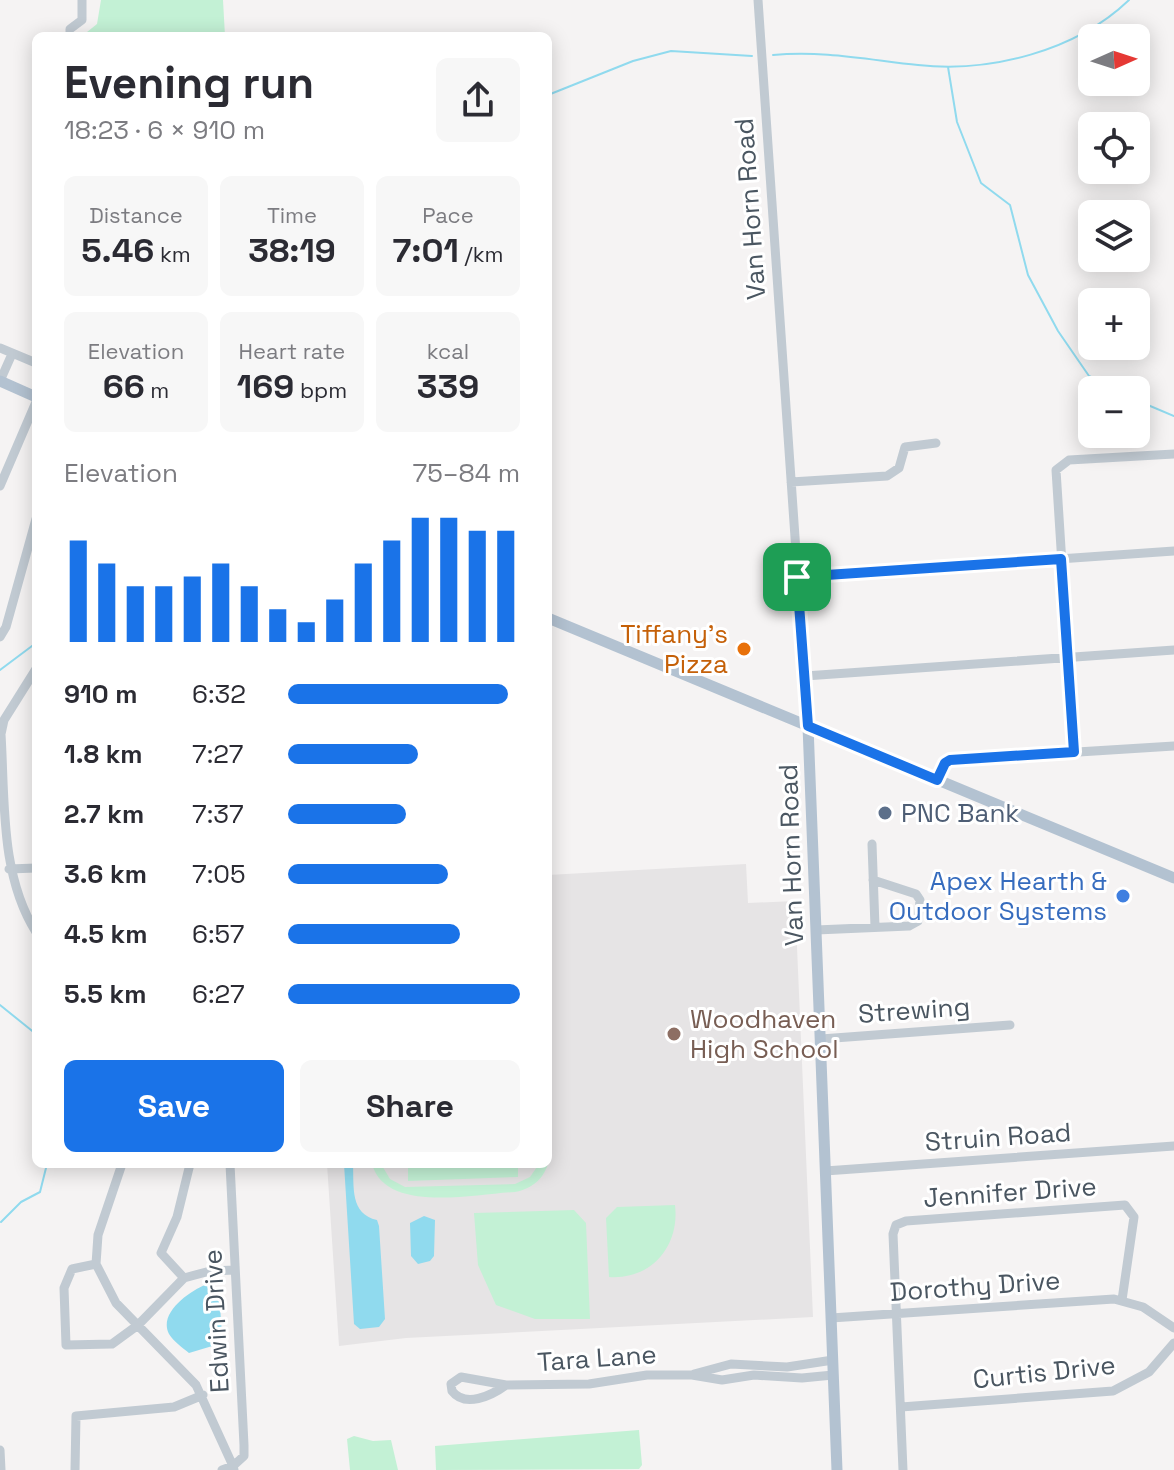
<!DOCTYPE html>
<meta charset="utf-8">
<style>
:root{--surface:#fff;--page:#f7f7f7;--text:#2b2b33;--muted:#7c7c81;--accent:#1a73e8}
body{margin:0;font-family:"Space Grotesk",sans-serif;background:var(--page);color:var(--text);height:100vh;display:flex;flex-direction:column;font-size:30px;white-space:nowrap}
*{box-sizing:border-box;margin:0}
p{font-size:26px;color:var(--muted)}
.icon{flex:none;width:44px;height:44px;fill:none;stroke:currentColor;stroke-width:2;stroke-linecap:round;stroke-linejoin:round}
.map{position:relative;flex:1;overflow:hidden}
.drawer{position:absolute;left:32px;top:32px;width:520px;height:1136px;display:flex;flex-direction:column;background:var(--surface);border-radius:12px;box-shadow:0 4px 20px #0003}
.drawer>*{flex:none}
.needle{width:52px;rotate:87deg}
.tools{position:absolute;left:1078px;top:24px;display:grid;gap:16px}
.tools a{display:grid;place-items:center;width:72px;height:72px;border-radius:12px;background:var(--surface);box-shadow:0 4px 20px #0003;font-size:40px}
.pin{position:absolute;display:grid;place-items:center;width:68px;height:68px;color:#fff;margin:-34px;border-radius:16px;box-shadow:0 4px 12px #0006}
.round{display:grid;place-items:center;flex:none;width:84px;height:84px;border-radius:12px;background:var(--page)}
.summary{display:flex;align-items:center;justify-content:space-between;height:136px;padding:0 32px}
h1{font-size:44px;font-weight:800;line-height:60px}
.metrics{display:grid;grid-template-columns:repeat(3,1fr);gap:12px;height:136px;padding:8px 32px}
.metrics div{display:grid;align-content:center;border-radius:12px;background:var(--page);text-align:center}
.metrics b{font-size:34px;font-weight:800}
.metrics small{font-size:22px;font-weight:400}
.metrics p{font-size:22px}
.chart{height:224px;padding:16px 32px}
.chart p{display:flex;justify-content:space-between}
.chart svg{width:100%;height:144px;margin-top:8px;stroke:var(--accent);stroke-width:6}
.cta{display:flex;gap:16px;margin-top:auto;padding:16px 32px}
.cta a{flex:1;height:92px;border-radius:12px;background:var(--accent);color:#fff;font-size:32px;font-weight:800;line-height:92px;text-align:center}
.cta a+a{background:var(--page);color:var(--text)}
ul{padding:0 32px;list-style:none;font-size:26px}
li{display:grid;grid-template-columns:128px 96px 1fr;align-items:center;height:60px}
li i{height:20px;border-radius:10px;background:var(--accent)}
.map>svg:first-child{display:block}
.education{fill:#e6e4e5}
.green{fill:#c3f1d5}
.water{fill:#90daee}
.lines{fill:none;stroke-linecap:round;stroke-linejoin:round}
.stream{stroke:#90daee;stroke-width:2}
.minor{stroke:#c1cad2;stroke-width:9}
.major{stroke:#b3c2d1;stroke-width:11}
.route-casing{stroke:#fff;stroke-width:16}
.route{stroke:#1a73e8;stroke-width:10}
.food-dot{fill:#e8710a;stroke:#fff;stroke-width:3}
.service-dot{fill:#5c6f8a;stroke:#fff;stroke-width:3}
.shop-dot{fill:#3f7fe0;stroke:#fff;stroke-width:3}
.education-dot{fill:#8d6e63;stroke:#fff;stroke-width:3}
.labels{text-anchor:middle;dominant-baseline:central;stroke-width:6;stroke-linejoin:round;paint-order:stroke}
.street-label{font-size:26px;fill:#4a5661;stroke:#fff}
.food-label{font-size:26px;fill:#c56008;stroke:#fff;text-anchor:end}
.service-label{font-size:26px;fill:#4e5e75;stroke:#fff;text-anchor:start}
.shop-label{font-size:26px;fill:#366cbe;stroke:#fff;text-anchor:end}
.education-label{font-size:26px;fill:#785e54;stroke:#fff;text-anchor:start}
</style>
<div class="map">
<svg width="1174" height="1470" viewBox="0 0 1174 1470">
<rect width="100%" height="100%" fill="#f5f3f3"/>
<!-- education -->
<path class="education" d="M746,864l2,39 47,-2 18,416 -407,21 -67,8 -12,-182h221v-289z"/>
<!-- green -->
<path class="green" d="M101,0h122l2,36h-143l15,-12z
M548,1140c6,26 -7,47 -33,52 -41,2 -129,22 -143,-28h9l9,15 15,8 110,-3 15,-7 9,-13h9z
M408,1164h110v13l-110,4z
M675,1205c5,41 -24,75 -66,72l-3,-59 11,-11z
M574,1210l12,13 4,96h-55l-39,-14 -18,-40 -4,-52z
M639,1430l3,35 -3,4 -203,1 -1,-24z
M354,1436l19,5 18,-1 7,30h-48l-3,-31z"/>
<!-- water -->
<path class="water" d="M344,1164h9c1,23 -3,50 24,56l2,6 6,93 -6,8 -19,2 -6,-5z
M424,1216l11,4 -1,36 -4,5 -12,3 -7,-8 -1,-33z
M205,1285l11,6 4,15 2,28 -3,10 -30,9c-6,-5 -16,-12 -20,-19 -11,-21 21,-43 36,-49z"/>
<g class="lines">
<!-- stream -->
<path class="stream" d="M773,55c49,-5 97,5 145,10 72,8 158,-14 211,-65
M948,67l9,55 24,61 29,22 18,70 30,56 31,45 27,14
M548,95l85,-34 38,-10 81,5
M1136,400l38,16
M0,670l36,-27
M0,1005l36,29
M1,1222l20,-20 19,-10 7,-28"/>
<!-- minor -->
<path class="minor" d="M758,0l50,726
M70,36v-7l12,-9v-20
M0,348l36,15
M0,381l12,-27
M791,482l96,-6 12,-8 6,-21 31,-4
M0,486l36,-84
M797,577l377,-26
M0,637l6,-10 30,-108
M36,669l-32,51 -3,14c4,66 -1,141 35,198
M805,676l369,-26
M1074,752l-18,-282 13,-10 105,-6
M937,780l8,-17 5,-3 224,-14
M872,844l3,83
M9,869l27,-1
M816,930l93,-4 9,-5 2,-21 -4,-6 -43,-14
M821,1039l189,-14
M122,1164l-24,71 -2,29 20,39 80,82 37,81 -11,4
M230,1164l14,281v11l-11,10 1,4
M825,1171l349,-25
M96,1264l-24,5 -8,19 2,57 46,-1 26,-19 46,-47 26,-7 25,-1
M184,1278l-23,-25 16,-36 13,-53
M831,1318l283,-19 29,8 31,21
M694,1374l37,-10 56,3 46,-7
M506,1385c-15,11 -41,23 -54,6l-1,-7 10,-7 45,8 83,-1 58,-9h45l30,5 32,-5 48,3 31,-3
M901,1407l212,-16 36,-19 25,-29
M0,1450l1,20
M75,1470l1,-54 98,-9 29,-12
M903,1470l-10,-236 3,-9 10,-4 219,-16 9,12 -12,83"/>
<!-- major -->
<path class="major" d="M0,381l36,16
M548,618l626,260
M808,726l29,744"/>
</g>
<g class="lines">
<defs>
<path id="route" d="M1061,559l13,193 -124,8 -5,3 -8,17 -129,-54 -11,-149z"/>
</defs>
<!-- route casing -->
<use href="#route" class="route-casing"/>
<!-- route -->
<use href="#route" class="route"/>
</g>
<!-- markers -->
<circle class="food-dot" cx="744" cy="649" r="8"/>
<circle class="service-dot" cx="885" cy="813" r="8"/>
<circle class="shop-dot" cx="1123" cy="896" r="8"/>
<circle class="education-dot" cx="674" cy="1034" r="8"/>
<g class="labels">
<!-- street labels -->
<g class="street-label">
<text transform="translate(750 209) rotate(-94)">Van Horn Road</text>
<text transform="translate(791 855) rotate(-92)">Van Horn Road</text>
<text transform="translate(914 1010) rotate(-4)">Strewing</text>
<text transform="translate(998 1137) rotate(-4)">Struin Road</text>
<text transform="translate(1010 1192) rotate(-4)">Jennifer Drive</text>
<text transform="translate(975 1286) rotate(-4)">Dorothy Drive</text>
<text transform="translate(216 1321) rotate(-93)">Edwin Drive</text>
<text transform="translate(597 1358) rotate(-4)">Tara Lane</text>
<text transform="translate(1044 1372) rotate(-6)">Curtis Drive</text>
</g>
<!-- food labels -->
<g class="food-label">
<text x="728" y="634">Tiffany's<tspan x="728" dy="30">Pizza</tspan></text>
</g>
<!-- service labels -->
<g class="service-label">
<text x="901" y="813">PNC Bank</text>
</g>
<!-- shop labels -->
<g class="shop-label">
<text x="1107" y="881">Apex Hearth &amp;<tspan x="1107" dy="30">Outdoor Systems</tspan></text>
</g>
<!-- education labels -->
<g class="education-label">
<text x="690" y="1019">Woodhaven<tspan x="690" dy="30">High School</tspan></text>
</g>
</g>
</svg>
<div class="tools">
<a><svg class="needle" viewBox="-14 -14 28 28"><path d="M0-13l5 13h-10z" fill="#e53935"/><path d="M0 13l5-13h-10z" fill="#7c7c81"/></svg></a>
<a><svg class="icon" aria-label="locate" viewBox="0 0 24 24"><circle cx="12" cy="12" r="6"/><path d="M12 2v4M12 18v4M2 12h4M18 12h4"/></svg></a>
<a><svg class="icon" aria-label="layers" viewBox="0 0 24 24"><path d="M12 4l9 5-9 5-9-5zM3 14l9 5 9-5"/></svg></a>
<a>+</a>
<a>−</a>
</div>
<div class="pin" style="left:797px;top:577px;background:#1e9e55"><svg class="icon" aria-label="arrive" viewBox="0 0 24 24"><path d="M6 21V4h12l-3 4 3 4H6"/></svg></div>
<section class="drawer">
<div class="summary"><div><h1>Evening run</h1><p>18:23 · 6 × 910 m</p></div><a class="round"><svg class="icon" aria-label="share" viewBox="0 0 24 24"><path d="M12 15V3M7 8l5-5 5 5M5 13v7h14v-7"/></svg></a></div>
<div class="metrics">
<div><p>Distance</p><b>5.46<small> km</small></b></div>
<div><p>Time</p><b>38:19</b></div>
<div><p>Pace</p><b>7:01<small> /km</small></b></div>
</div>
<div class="metrics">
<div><p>Elevation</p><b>66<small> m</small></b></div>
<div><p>Heart rate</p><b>169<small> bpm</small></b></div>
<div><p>kcal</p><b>339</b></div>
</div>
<div class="chart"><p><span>Elevation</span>75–84 m</p>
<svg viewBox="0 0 160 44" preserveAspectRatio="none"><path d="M5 44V13M15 44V20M25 44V27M35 44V27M45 44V24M55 44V20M65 44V27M75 44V34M85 44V38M95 44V31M105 44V20M115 44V13M125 44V6M135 44V6M145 44V10M155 44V10"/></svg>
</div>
<ul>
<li><b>910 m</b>6:32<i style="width:95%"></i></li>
<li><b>1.8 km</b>7:27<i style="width:56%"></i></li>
<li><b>2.7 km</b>7:37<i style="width:51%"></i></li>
<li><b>3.6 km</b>7:05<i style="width:69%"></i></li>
<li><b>4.5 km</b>6:57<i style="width:74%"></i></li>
<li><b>5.5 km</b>6:27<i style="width:100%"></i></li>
</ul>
<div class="cta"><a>Save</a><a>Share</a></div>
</section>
</div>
